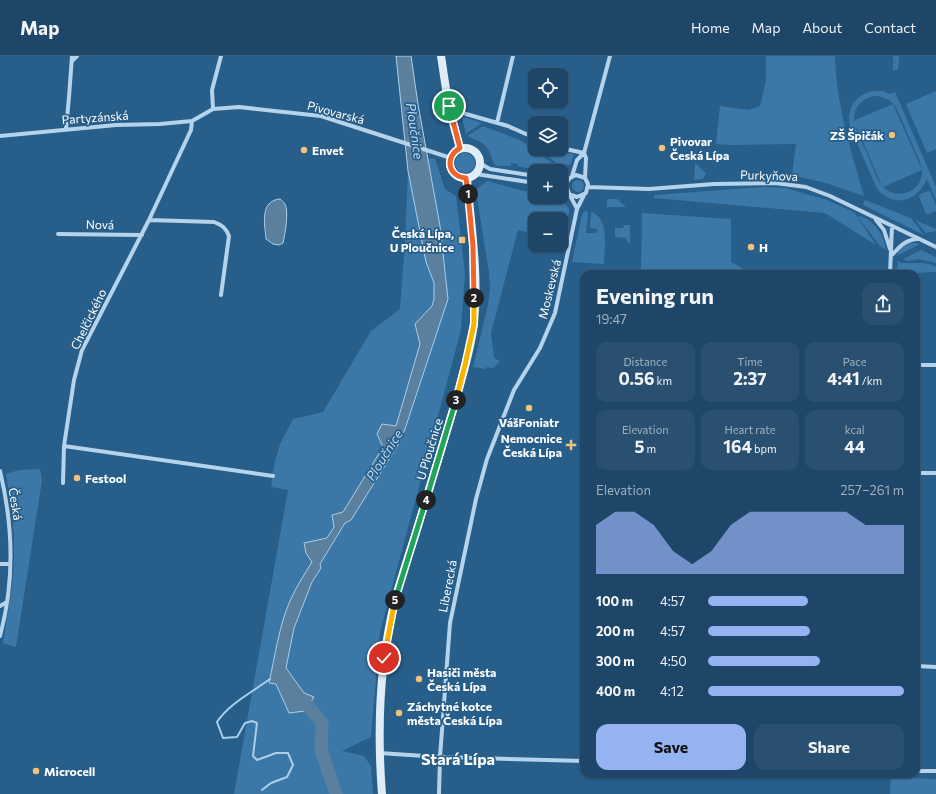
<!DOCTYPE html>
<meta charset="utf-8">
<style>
:root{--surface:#1d4668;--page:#2a5071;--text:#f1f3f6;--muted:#a0b1c0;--line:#3b5e7c;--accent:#95b2f1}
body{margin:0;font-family:Commissioner,sans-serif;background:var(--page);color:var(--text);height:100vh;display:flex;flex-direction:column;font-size:15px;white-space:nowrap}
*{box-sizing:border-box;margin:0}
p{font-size:13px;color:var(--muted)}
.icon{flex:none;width:22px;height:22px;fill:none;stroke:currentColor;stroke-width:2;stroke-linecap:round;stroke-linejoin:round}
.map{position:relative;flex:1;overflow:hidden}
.side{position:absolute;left:580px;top:214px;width:340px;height:508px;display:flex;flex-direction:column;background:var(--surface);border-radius:12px;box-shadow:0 1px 3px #0004,0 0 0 1px var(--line)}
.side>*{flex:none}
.buttons{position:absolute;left:528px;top:12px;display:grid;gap:8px}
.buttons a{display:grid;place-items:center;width:40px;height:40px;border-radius:8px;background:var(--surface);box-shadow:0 1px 3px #0004,0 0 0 1px var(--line);font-size:20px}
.pin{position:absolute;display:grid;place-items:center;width:34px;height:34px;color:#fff;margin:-17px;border:2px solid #fff;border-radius:50%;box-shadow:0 1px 4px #0007}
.km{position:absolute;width:20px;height:20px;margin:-10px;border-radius:50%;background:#222;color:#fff;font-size:11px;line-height:20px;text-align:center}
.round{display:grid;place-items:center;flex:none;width:42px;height:42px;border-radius:12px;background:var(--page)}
.head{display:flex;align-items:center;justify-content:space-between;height:68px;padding:0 16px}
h1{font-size:22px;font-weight:700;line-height:30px}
.stats{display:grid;grid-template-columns:repeat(3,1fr);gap:6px;height:68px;padding:4px 16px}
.stats div{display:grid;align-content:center;border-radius:10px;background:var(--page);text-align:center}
.stats b{font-size:17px;font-weight:700}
.stats small{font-size:11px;font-weight:400}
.stats p{font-size:11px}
.chart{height:112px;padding:8px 16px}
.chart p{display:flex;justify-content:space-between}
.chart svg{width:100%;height:72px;margin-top:4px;fill:var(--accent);opacity:.7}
.button{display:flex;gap:8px;margin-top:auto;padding:8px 16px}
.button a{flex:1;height:46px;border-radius:12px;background:var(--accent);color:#111;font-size:16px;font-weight:700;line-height:46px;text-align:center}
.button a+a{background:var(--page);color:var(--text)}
ul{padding:0 16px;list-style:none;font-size:13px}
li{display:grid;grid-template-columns:64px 48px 1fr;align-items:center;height:30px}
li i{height:10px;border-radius:5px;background:var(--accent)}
header{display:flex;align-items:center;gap:24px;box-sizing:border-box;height:56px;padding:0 20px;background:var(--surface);border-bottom:1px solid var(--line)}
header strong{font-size:19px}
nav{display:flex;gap:22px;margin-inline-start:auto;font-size:14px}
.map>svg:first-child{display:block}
.green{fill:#3c78a7;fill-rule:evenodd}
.park{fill:url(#park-tufts)}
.water{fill:#5b809e;stroke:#aacfea}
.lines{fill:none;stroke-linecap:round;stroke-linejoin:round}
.stream{stroke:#aacfea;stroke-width:2}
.river{stroke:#5b809e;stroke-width:13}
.street{stroke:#b5d3ea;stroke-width:4}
.secondary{stroke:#dfedf8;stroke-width:8}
.split-1-casing{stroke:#fff;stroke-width:8}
.split-2-casing{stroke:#fff;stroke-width:8}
.split-3-casing{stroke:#fff;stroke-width:8}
.split-4-casing{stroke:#fff;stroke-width:8}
.split-5-casing{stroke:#fff;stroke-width:8}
.split-6-casing{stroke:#fff;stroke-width:8}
.split-1{stroke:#f0652b;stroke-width:5}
.split-2{stroke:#f0652b;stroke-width:5}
.split-3{stroke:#f5b400;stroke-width:5}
.split-4{stroke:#22a559;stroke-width:5}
.split-5{stroke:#22a559;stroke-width:5}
.split-6{stroke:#f5b400;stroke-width:5}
.poi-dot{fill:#f2c27b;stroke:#275e8a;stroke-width:1.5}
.labels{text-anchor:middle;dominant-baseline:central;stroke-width:3.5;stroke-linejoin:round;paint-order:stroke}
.street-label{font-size:12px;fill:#fff;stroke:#275e8a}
.poi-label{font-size:12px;font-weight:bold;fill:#fff;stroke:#275e8a;text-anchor:start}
.water-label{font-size:13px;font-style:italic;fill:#c1dcf1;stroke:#275e8a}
.district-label{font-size:16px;font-weight:bold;fill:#fff;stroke:#275e8a}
</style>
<header>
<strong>Map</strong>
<nav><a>Home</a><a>Map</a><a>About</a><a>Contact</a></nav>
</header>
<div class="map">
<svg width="936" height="738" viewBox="0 0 936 738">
<defs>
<pattern id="park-tufts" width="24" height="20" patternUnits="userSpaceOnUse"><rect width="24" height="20" fill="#3c78a7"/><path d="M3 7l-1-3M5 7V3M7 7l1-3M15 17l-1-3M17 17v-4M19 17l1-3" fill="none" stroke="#44627a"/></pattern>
</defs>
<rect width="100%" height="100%" fill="#275e8a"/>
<!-- green -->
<path class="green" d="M766,0h69c1,48 16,94 29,140l-38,-13 -34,-8 4,-31 -66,1 -14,-1 4,-38 28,4 12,-4 6,-25z
M873,35h10l7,3 5,-2 41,95v13l-9,-21c-10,22 -32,30 -50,10l-27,-62c-4,-18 5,-32 23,-36zM878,40l11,4 7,7 24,55 2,8 -29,-66 -38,16 -1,2c-1,-15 9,-26 24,-26zM856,72h1l25,58 -4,-6zM922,114c1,22 -24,31 -39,17z
M936,35v58l-9,4 -21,-49z
M466,52l-3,9 19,6 -16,11 -6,-25z
M483,70l37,14 35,25 4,6h-19l-22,-5v-2l-7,-1v3h-14l-2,-1c-2,-3 -3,-8 -5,-12 -4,-11 -14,-13 -23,-17z
M537,93c12,0 24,4 37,5l-3,10 -1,1 -13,-2z
M455 107a10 10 0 1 1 20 0a10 10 0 1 1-20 0Z
M428,102l7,1 10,30 11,7 9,78 -4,56 -81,302 -9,105 -29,14 22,5 7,10 2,28h-139l54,-304 -17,-3 3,-22 6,-21 13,-25 30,-7 48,-81 29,-22 5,-67 3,-71 18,91 8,21v16l-2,7 -17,18 5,20 -24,82 -19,9 6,12 -56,91 -12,2 -9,13 6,9 -11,18 -32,103 7,1 13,29 16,-2 9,-14 -10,-4 -19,-25 9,-40 18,-46 9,-14 -1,-4 25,-41 6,-3 47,-75 7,-16 43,-130 -8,-73z
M695,107l11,10 -3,6 -9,1z
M572 130a6 6 0 1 1 12 0a6 6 0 1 1-12 0Z
M487,125l37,10 11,1v5h25l9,12v3l-5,24 -3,2v-19h-26v15l-17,-4 -27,103 3,25 6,3 -7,7 -6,-1 -2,2 -12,-2 15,-62 2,-17 -1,-16 -13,-80 1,-3z
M765,131l21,1 13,4 28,8 27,12 22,33 -51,-32 -171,-15v-3z
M928,135h2l6,14v6l-7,3h-3l-7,-18 1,-2z
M607,143h10l9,8h-19z
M865,144l46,18 13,17 -61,-30z
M587,155l1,1 -2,21h10l1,-1v-3l-7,-1 1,-16c19,6 13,36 13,52l-32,-2 10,-47 2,-3z
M642,157l89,6v43l22,12h-112z
M859,160c15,4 25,18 27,34l-6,-4 -22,-29z
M915,164l21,9v2l-10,2z
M624,169h6v18l-3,-2 -1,-3 -11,-1v-9h8z
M907,187h9l4,1 -23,12 2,-7z
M921,194l15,7v6l-17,-4 -12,2 -4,-2z
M898,205l4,2h20l8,1 6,3v5l-39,2z
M40,413l2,11 -26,167 -13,-4c5,-32 12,-64 11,-96 0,-24 -4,-49 -8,-73l13,-4z
M891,718l19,4 26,1v15h-46z"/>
<!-- park -->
<path class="park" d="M893,0h6l-1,14h-5z"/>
<!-- water -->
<path class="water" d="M396,0h15l7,48 22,122 8,73 -43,130 -7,16 -47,75 -6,3 -25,41 1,4 -9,14 -18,46 -8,40 18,25 10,4 -9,14 -16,2 -13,-29 -7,-1c6,-27 10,-57 21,-82 6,-14 14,-26 22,-39l-6,-9 -2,-10 23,-5 7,-11 -2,-12 11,-3 40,-65 -6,-13 5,-10 14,2 24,-82 -5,-20 17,-18 2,-7v-16l-8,-21 -18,-91z
M280,143c2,2 3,2 5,5 4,7 0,31 -2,39l-4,2 -6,-1 -7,-5c-1,-14 -7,-38 14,-40z"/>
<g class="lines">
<!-- stream -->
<path class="stream" d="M262,734l9,-7 16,-6 6,-12 -5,-12h-12l-19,7 -4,-4 4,-33 -5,-2 -7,2 -8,14 -14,1 -6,-16c12,-18 35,-30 53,-43"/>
<!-- river -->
<path class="river" d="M295,641l13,9 14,17 -1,27 15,44"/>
<!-- street -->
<path class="street" d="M72,5l5,-5
M213,53l-1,-19 9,-34
M466,58l42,12 27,12
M497,67l16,-67
M66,73l3,-32 3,-41
M0,80l116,-11 44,-1 32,-3 21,-12 26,-2 82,9 130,42
M561,92l23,5
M584,97l26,-97
M584,97l2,5 -1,20
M481,108l9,5 45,7
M476,118l59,9
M572,120l5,-16 7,-7
M588,131l61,2 65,-5 61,-1 31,4 24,9 106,51
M571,139l6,2 9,-4 2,-9 -3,-6 -9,-3c-19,6 -4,22 1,34
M149,164l65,2c8,3 12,6 15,14l-8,59
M876,164l8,10 6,19
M58,178l84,1
M892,199c8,-9 13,-15 25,-16
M890,218l2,-48
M916,309h20
M64,390l209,30
M0,415c13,54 15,110 0,165
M916,417h20
M63,427l1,-37 10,-66 8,-30 67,-130 42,-90 1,-9
M0,508h10
M0,550l7,-4
M916,610l20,1
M379,697l61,4 144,4
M916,715h20
M439,738l1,-37 10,-134 26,-124 11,-40 27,-69 26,-42 15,-35 22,-104 7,-14"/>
<!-- secondary -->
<path class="secondary" d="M441,0l8,53 11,39
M450 107a15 15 0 1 1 30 0a15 15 0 1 1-30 0Z
M382,738c-5,-65 -3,-130 13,-194 6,-22 13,-43 20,-64 13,-44 27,-88 40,-133 7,-26 16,-53 19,-80 5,-48 -3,-97 -7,-145"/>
</g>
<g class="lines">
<defs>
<path id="split-1" d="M449,50l11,42c-16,9 -12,29 6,30l2,16"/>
<path id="split-2" d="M468,138l5,52 1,52"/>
<path id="split-3" d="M456,344l9,-35 9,-41v-26"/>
<path id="split-4" d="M426,444l30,-100"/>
<path id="split-5" d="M395,544l31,-100"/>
<path id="split-6" d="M384,602l11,-58"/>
</defs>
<!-- split-1 casing -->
<use href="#split-1" class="split-1-casing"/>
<!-- split-2 casing -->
<use href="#split-2" class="split-2-casing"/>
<!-- split-3 casing -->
<use href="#split-3" class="split-3-casing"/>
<!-- split-4 casing -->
<use href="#split-4" class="split-4-casing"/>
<!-- split-5 casing -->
<use href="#split-5" class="split-5-casing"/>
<!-- split-6 casing -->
<use href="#split-6" class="split-6-casing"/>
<!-- split-1 -->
<use href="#split-1" class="split-1"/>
<!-- split-2 -->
<use href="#split-2" class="split-2"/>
<!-- split-3 -->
<use href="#split-3" class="split-3"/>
<!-- split-4 -->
<use href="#split-4" class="split-4"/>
<!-- split-5 -->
<use href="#split-5" class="split-5"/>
<!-- split-6 -->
<use href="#split-6" class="split-6"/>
</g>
<!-- markers -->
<g class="poi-dot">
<circle cx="892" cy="79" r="4"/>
<circle cx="662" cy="92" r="4"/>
<circle cx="304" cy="94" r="4"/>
<rect x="458" y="180" width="8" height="8" rx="2"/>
<circle cx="751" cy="191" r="4"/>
<circle cx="529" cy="352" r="4"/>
<path d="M569 383h4v4h4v4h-4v4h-4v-4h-4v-4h4z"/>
<circle cx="77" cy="422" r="4"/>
<circle cx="419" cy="623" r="4"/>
<circle cx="399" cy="657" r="4"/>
<circle cx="36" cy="715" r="4"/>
</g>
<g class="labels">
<!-- street labels -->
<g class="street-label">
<text transform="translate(336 56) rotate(15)">Pivovarská</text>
<text transform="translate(95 61) rotate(-4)">Partyzánská</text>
<text transform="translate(769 119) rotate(2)">Purkyňova</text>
<text transform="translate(100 168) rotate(1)">Nová</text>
<text transform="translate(549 233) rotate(-76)">Moskevská</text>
<text transform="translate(88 263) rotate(-64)">Chelčického</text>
<text transform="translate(429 393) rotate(-73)">U Ploučnice</text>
<text transform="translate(16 448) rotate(81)">Česká</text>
<text transform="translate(447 530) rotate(-79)">Liberecká</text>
</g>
<!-- poi labels -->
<g class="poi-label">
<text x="884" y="79" text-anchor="end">ZŠ Špičák</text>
<text x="670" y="85">Pivovar<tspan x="670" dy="14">Česká Lípa</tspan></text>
<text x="312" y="94">Envet</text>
<text x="454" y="177" text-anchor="end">Česká Lípa,<tspan x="454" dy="14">U Ploučnice</tspan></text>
<text x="759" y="191">H</text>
<text x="529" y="366" text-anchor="middle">VášFoniatr</text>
<text x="562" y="382" text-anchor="end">Nemocnice<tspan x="562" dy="14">Česká Lípa</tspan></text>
<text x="85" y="422">Festool</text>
<text x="427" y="616">Hasiči města<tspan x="427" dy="14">Česká Lípa</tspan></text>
<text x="407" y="650">Záchytné kotce<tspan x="407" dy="14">města Česká Lípa</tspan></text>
<text x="44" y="715">Microcell</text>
</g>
<!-- water labels -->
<g class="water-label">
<text transform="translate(415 75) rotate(82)">Ploučnice</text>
<text transform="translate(384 399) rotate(-58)">Ploučnice</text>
</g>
<!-- district labels -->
<g class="district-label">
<text x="458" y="702">Stará Lípa</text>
</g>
</g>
</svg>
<div class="buttons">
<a><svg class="icon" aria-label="locate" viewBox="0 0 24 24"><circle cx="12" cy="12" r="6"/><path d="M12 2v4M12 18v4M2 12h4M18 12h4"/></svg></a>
<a><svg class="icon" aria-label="layers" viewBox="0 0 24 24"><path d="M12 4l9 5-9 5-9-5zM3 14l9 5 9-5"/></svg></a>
<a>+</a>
<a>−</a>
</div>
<div class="pin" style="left:449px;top:50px;background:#1e9e55"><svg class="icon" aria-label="arrive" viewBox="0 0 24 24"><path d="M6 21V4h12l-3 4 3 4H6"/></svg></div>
<div class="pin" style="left:384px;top:602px;background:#d93025"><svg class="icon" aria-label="check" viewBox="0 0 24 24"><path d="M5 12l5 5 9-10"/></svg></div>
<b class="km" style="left:468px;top:138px">1</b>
<b class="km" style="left:474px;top:242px">2</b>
<b class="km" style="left:456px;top:344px">3</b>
<b class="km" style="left:426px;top:444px">4</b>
<b class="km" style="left:395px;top:544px">5</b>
<section class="side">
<div class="head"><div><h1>Evening run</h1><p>19:47</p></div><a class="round"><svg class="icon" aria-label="share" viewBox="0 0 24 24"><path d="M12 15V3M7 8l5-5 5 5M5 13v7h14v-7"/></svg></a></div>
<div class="stats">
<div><p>Distance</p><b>0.56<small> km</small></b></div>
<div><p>Time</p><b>2:37</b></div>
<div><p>Pace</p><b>4:41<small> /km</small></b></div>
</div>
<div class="stats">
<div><p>Elevation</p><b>5<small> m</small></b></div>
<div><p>Heart rate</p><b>164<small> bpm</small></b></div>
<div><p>kcal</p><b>44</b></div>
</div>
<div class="chart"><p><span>Elevation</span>257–261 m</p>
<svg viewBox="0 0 160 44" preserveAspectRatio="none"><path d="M0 44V14L10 6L20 6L30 14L40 30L50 38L60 30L70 14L80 6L90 6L100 6L110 6L120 6L130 6L140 14L150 14L160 14V44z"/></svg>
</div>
<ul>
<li><b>100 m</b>4:57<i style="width:51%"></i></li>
<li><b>200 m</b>4:57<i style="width:52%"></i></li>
<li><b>300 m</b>4:50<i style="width:57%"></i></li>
<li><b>400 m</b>4:12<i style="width:100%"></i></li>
</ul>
<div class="button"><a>Save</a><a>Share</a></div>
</section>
</div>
